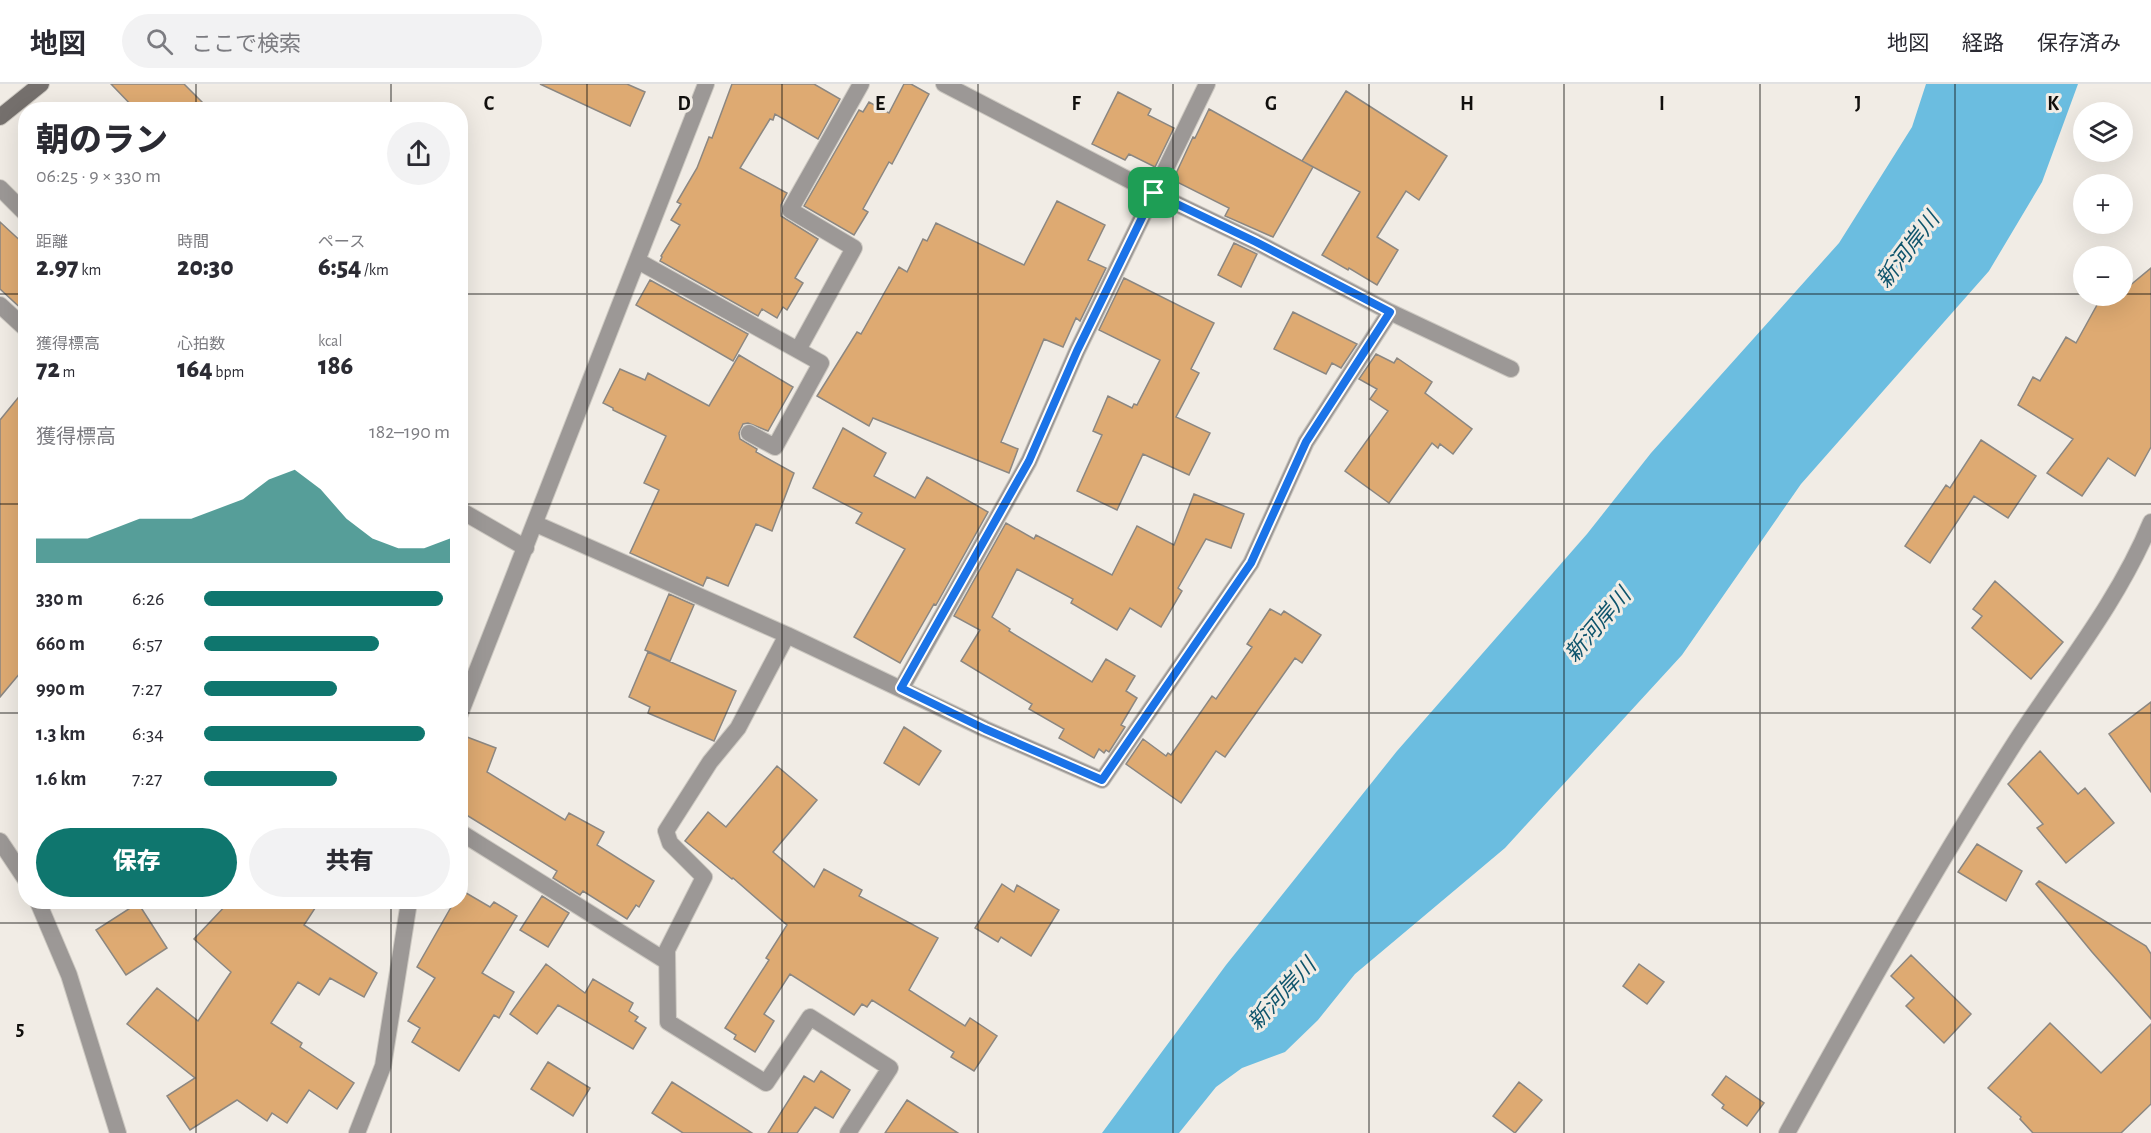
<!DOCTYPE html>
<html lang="ja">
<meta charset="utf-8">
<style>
:root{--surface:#fff;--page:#f2f2f3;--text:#2b2b33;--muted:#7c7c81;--line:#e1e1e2;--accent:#0f766e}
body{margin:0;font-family:"Alegreya Sans","Noto Sans JP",sans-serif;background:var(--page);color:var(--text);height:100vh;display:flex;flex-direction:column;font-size:22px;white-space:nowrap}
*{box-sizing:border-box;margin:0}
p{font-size:20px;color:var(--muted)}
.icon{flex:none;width:33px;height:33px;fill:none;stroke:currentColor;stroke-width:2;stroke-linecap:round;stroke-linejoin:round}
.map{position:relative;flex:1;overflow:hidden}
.panel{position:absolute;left:18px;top:18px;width:450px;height:807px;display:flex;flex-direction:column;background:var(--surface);border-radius:24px;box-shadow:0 6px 24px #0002}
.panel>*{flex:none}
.fabs{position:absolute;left:2073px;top:18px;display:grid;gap:12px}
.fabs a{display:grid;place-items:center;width:60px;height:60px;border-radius:50%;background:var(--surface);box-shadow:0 6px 24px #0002;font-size:30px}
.pin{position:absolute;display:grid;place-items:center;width:51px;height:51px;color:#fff;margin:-26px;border-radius:12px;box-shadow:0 3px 9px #0006}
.round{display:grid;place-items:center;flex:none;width:63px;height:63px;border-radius:32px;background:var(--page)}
.summary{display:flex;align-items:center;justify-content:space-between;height:102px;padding:0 18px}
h1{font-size:33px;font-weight:800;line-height:45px}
.stats{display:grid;grid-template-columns:repeat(3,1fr);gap:9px;height:102px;padding:6px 18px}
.stats div{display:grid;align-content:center}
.stats b{font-size:26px;font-weight:800}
.stats small{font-size:16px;font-weight:400}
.stats p{font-size:16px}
.chart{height:168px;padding:12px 18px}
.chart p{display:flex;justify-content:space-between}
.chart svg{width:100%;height:108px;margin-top:6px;fill:var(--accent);opacity:.7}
.cta{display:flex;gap:12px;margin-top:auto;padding:12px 18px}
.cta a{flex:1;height:69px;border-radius:36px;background:var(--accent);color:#fff;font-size:24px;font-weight:800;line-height:69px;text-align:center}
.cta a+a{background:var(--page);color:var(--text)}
ul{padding:0 18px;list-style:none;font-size:20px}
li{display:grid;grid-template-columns:96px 72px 1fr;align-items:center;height:45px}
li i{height:15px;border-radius:8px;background:var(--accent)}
header{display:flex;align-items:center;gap:36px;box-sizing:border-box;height:84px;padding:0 30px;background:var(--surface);border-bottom:2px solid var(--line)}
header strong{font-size:28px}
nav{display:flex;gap:33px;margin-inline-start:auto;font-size:21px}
.search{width:420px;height:54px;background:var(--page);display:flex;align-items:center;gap:15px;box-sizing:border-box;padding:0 21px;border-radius:33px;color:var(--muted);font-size:22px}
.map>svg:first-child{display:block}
.water{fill:#6bbde0}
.building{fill:#deaa72;stroke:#8c8781;stroke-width:1.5}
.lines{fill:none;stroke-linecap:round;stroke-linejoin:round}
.minor-casing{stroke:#cdc9c2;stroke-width:18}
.tertiary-casing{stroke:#cdc9c2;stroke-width:18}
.secondary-casing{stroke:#cdc9c2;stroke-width:18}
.minor{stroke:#9c9896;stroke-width:16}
.tertiary{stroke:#9c9896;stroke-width:16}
.secondary{stroke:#75706d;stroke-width:16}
.route-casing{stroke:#fff;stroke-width:12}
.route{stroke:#1a73e8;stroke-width:8}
.grid{fill:none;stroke:#110f0d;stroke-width:1.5;stroke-opacity:0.55}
.labels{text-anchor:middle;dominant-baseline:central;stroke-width:6;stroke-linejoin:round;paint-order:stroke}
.water-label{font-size:22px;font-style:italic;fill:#0e546c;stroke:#f1ece5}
.grid-label{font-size:20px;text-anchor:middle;font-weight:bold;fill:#110f0d;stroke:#f1ece5;stroke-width:6;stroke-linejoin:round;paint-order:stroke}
</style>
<header>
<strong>地図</strong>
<div class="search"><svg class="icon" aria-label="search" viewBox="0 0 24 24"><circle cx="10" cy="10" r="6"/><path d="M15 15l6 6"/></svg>ここで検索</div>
<nav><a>地図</a><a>経路</a><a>保存済み</a></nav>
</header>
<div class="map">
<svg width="2151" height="1049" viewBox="0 0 2151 1049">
<rect width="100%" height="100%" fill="#f1ece5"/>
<!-- water -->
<path class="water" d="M1926,0h152l-36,98 -53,89 -188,213 -119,171 -177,193 -150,126 -37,46 -33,32 -43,16 -26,19 -37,46h-77l124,-168 171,-214 190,-217 64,-81 188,-210 73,-116z"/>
<!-- building -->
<path class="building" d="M111,0h73l26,26h-74z
M540,0h87l18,8 -15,34z
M732,0h82l26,15 -22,40 -43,-25 -2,6 -3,-1 -30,49 47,25 -6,12v11l37,23 -23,39 8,5 -16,27 -4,-3 -6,11 -15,-9 -4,7 -98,-55 2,-4 -1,-1 19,-31 -9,-5 10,-16 -4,-2 20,-34 12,-31 3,1z
M904,0h7l18,10 -37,70 -3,-2 -26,47 5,3 -14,23 -50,-29 55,-96 4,2 6,-10 20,11z
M1346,7l101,65 -28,44 -13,-9 -29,46 21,13 -21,35 -28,-17 -1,2 -26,-15 38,-63 -58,-31z
M1118,8l33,17 -3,6 26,13 -19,39 -26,-13 -4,6 -33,-16z
M1209,25l104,58 -40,70 -48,-21 4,-8 -56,-28 20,-43 2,1z
M1057,117l48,24 -17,35 18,8 -26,53 -4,-3 -13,29 -19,-8 -43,103 17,7 -9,24 -136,-55 -4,8 -52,-30 40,-64 4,2 38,-67 8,5 16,-33 4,2 9,-18 88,42z
M0,138l26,24v67l-26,-24z
M1234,159l23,11 -16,33 -23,-12z
M2151,184v179l-16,29 -27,-18 -26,38 -35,-23 26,-34 -55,-34 15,-28 7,4 26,-44 10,6 26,-47h20v-4z
M1124,194l90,45 -23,46 8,4 -23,44 34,16 -21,42 -46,-21 -26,56 -40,-19 25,-56 -9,-4 15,-35 24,12 2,-4 3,1 23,-45 -61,-30z
M650,196l98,54 -15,27 -97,-56z
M1293,228l64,32 -16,24 -9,-5 -6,11 -52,-25z
M1376,270l18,9 3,-5 35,24 -7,11 47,36 -19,25 -13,-10 -2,4 -6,-5 -43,60 -44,-32 43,-60 -18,-12 7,-10 -18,-10z
M739,271l54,32 -25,44 -20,-8 -5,1 -4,9 1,6 17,10 -1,3 38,21 -22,58 -16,-7 -28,62 -21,-9 -4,9 -73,-33 29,-63 -15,-7 22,-47 -53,-26v-2l-10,-5 17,-34 25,11 3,-7 61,33z
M26,304v278l-26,31v-277z
M843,344l43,25 -12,23 41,22 12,-21 61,35 -52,93 -2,-1 -34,59 -46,-26 51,-88 -49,-26 6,-10 -49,-25z
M1981,356l55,36 -28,42 -34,-22 -44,67 -25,-17 41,-61 4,3z
M1194,410l50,20 -13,34 -25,-9 -28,49 4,3 -21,36 -31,-19 -13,22 -46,-27 2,-4 -56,-30 -25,48 18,12 -1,2 83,51 14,-23 29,17 -9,15 11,7 -16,27 4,2 -16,25 -3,-2 -2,3 -5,-4 -5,9 -35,-20 5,-9 -35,-20 3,-5 -71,-43 19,-31 -26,-14 52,-93 28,16 2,-4 76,40 25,-49 37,19z
M1995,497l68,61 -32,37 -59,-51 10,-12 -9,-7z
M669,510l25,11 -24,56 -25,-11z
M1270,525l11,6 3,-4 37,24 -19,28 -7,-5 -70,99 -9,-6 -35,52 -55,-39 17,-25 23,17 2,-3 3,2 41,-59 4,3 36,-52 -5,-3z
M648,568l88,39 -22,50 -66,-28 2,-6 -21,-10z
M2151,618v90l-42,-58z
M904,643l37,24 -22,34 -35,-22z
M467,653l29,11 -9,24 78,48 4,-7 35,19 -7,13 57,36 -15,26 -3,-2 -9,14 -44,-28 -3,4 -27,-17 4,-7 -97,-60v-57z
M2040,667l38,43 7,-6 29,35 -48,40 -29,-35 6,-4 -35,-40z
M777,682l40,34 -44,52 41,35 10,-18 38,21 -3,6 79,42 -29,52 56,36 5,-8 27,18 -23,35 -23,-14 3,-5 -82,-52 -5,7 -5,-3 -8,11 -64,-41 -26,40 10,7 -19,31 -21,-13 2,-4 -11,-7 44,-68 -3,-2 21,-33 -54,-47 -1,1 -47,-38 23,-29 18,15z
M1977,760l45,27 -16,30 -48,-29z
M2039,797l107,65 5,8v65l-59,-67 -56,-68z
M1002,800l12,8 3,-7 42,25 -28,46 -30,-19 -3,5 -23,-14z
M461,806l29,17 4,-5 23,14 -35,57 32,19 -15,26 -5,-3 -35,56 -47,-29 8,-14 -12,-7 27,-43 -18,-11 37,-65h6z
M542,812l27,17 -21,34 -28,-17z
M229,818h90l-15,23 73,48 -13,24 -34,-19 -11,17 -21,-13 -27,41 31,20 -2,4 54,36 -17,26 -28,-19 -22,33 -15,-10 -5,8 -30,-21 -47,30 -23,-34 28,-18 -68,-54 30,-36 41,33 33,-49 -37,-33z
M138,819l29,45 -41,27 -30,-45z
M1911,871l60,59 -27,29 -38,-37 8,-8 -23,-22z
M546,880l39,29 8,-14 40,24 -4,8 9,6 -3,4 11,7 -13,21 -75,-44 -21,29 -27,-20z
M1639,880l25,18 -17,22 -24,-18z
M2050,939l51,50 50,-49v80l-30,29h-88l-13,-14 1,-2 -33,-29z
M548,978l42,26 -17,28 -42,-27z
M821,987l29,19 -17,28 -18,-11 -18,26h-29l36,-57 10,6z
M1726,992l38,27 -17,23 -25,-18 2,-3 -12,-10z
M672,998l80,51h-69l-31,-20z
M1519,998l23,18 -27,33 -22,-17z
M907,1016l51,33h-73z"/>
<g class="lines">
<defs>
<path id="minor" d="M944,0l210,109 102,49 134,70 121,57
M0,104l26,26
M638,177l183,102 -46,84 -26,-14
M0,221l26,24
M798,266l56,-102 -64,-38 71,-126
M460,426l66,38
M536,440l251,111 198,94 117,51 149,-217 55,-121 84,-130
M787,551l-49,93 -28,34 -44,69 4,12 34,34 -37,73 1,72 98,61 44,-66 80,51 -42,65
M901,605l128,-228 48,-110 130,-267
M460,630l246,-630
M460,748l206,129
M357,1049l26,-67 26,-164
M1787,1049c73,-132 147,-264 229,-392 47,-72 102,-139 135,-219"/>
<path id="tertiary" d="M0,757l26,39
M38,818l31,73 49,158"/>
<path id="secondary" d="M0,33l41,-33"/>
</defs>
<!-- minor casing -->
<use href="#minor" class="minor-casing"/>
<!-- tertiary casing -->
<use href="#tertiary" class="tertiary-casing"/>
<!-- secondary casing -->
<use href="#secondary" class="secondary-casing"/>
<!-- minor -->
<use href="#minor" class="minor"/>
<!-- tertiary -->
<use href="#tertiary" class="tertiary"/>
<!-- secondary -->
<use href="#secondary" class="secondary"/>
</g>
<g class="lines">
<defs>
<path id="route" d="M1154,109l102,49 134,70 -84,130 -55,121 -149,217 -117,-51 -84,-41 128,-227 48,-110z"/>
</defs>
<!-- route casing -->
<use href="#route" class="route-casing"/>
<!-- route -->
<use href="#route" class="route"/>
</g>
<!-- grid -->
<path class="grid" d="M196,0v26M391,0v26M587,0v1049M782,0v1049M978,0v1049M1173,0v1049M1369,0v1049M1564,0v1049M1760,0v1049M1955,0v1049M0,210h26M460,210h1624M2122,210h29M0,420h26M460,420h1691M0,629h26M460,629h1691M196,818v231M391,818v231M0,839h2151"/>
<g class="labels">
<!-- water labels -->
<g class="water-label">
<text transform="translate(1908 166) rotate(-53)">新河岸川</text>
<text transform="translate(1598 541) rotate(-50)">新河岸川</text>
<text transform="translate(1282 910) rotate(-47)">新河岸川</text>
</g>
</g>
<g class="grid-label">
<text x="489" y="26">C</text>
<text x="684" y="26">D</text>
<text x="880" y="26">E</text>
<text x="1076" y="26">F</text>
<text x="1271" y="26">G</text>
<text x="1467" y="26">H</text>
<text x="1662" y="26">I</text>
<text x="1858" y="26">J</text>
<text x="2053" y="26">K</text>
<text x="20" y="951">5</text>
</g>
</svg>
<div class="fabs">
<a><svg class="icon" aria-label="layers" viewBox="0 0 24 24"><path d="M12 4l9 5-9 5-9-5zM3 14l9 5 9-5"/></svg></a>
<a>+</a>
<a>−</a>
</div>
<div class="pin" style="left:1154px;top:109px;background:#1e9e55"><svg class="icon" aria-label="arrive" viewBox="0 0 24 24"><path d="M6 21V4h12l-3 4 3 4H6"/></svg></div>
<section class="panel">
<div class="summary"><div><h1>朝のラン</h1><p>06:25 · 9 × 330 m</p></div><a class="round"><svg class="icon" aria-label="share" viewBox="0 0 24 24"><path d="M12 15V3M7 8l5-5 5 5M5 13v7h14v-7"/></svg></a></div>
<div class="stats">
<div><p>距離</p><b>2.97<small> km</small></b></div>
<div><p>時間</p><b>20:30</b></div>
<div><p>ペース</p><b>6:54<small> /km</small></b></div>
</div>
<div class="stats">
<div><p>獲得標高</p><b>72<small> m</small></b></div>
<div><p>心拍数</p><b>164<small> bpm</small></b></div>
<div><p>kcal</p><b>186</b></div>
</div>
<div class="chart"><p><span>獲得標高</span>182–190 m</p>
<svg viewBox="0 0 160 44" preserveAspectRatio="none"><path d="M0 44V34L10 34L20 34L30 30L40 26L50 26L60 26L70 22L80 18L90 10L100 6L110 14L120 26L130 34L140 38L150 38L160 34V44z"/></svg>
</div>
<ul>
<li><b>330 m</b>6:26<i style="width:97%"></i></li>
<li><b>660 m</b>6:57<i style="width:71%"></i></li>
<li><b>990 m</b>7:27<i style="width:54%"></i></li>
<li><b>1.3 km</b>6:34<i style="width:90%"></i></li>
<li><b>1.6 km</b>7:27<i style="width:54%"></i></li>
</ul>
<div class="cta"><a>保存</a><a>共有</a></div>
</section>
</div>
